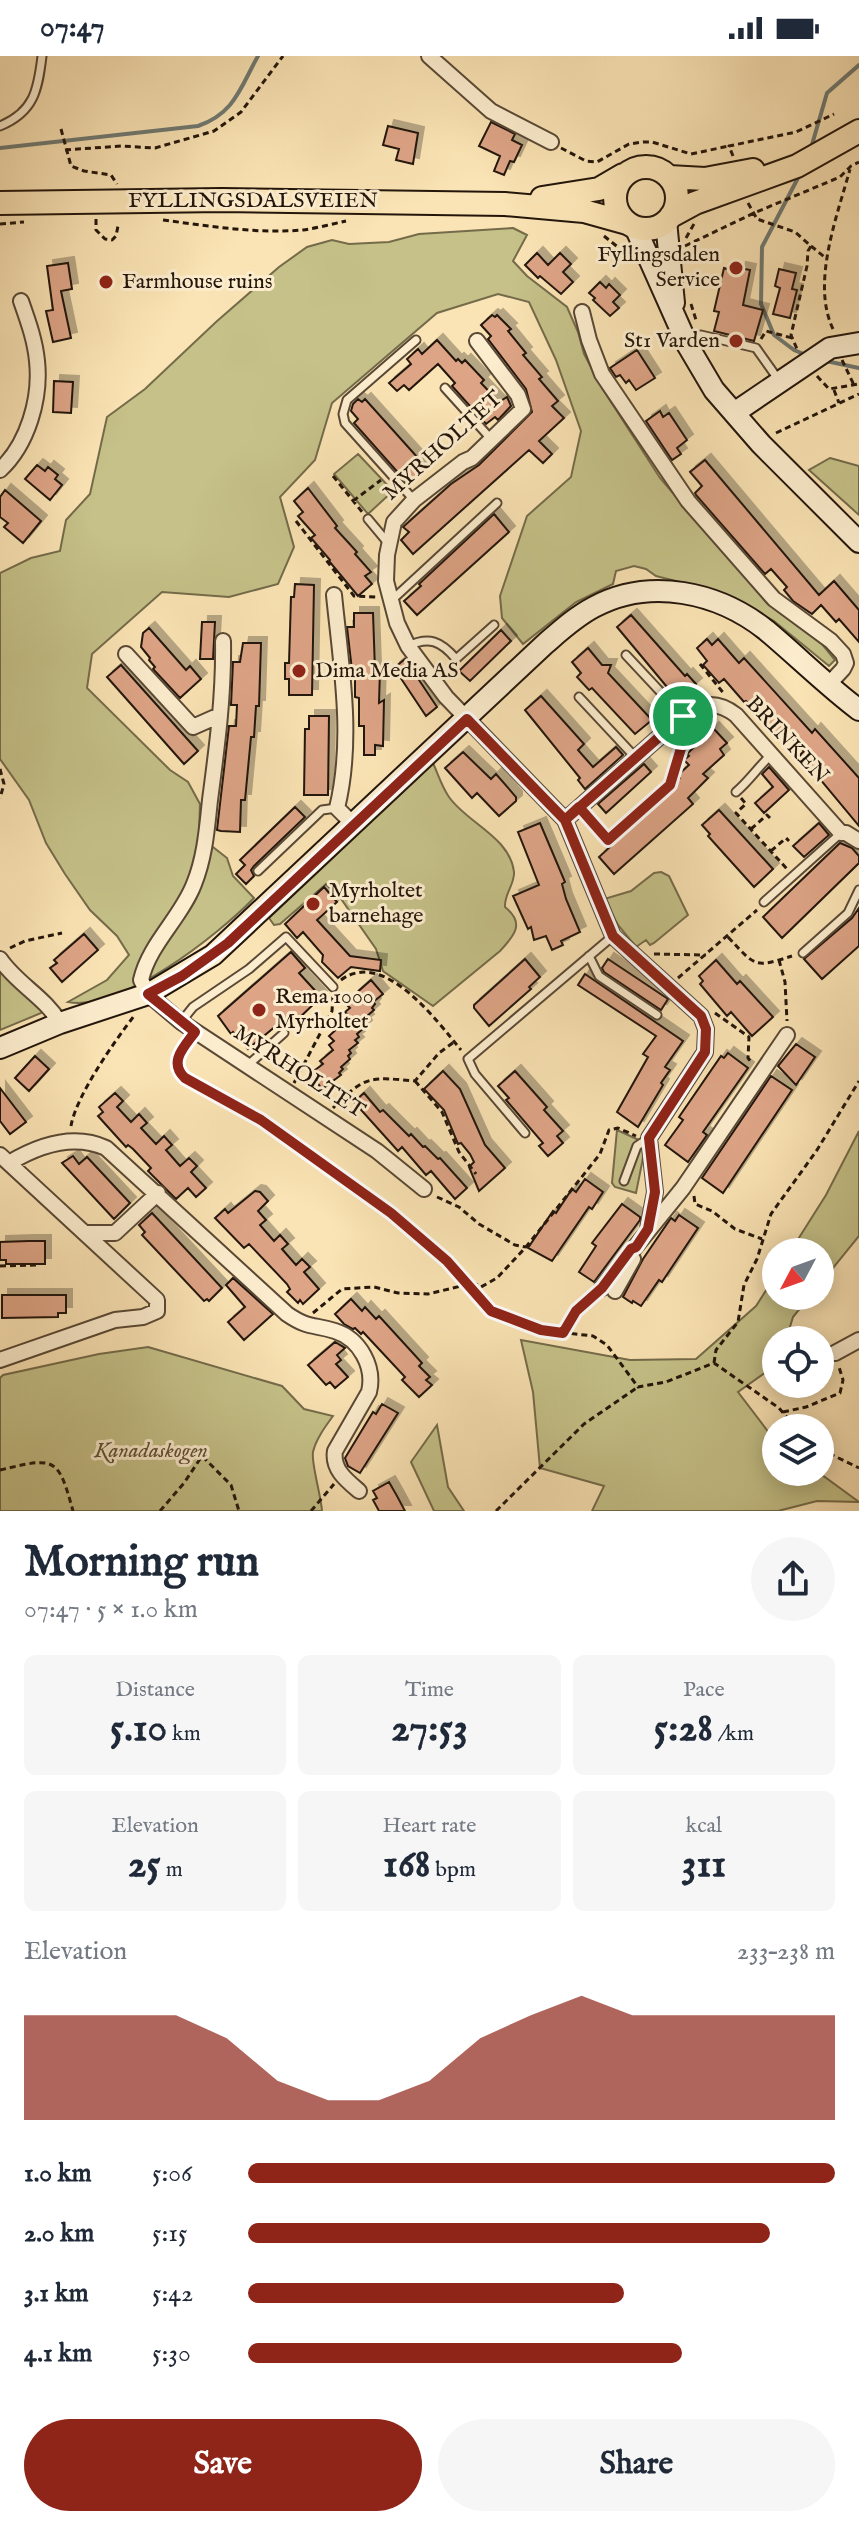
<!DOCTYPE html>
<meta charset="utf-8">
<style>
:root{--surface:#fff;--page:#f6f6f7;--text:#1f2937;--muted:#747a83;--accent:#8f2418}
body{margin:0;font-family:"IM FELL English",serif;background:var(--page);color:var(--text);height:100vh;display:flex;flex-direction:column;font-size:30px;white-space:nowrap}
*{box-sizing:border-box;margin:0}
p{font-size:26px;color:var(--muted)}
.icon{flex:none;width:44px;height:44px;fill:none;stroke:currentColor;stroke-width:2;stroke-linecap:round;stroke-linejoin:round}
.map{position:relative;height:1455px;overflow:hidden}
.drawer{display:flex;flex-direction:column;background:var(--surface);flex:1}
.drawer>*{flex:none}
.needle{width:52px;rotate:229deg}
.tools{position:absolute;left:762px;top:1182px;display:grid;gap:16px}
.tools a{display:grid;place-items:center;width:72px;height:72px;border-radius:50%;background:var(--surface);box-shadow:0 4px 20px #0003;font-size:40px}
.pin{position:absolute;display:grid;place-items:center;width:68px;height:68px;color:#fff;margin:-34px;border:4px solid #fff;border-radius:50%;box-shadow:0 2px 8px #0007}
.round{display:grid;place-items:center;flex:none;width:84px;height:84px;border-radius:42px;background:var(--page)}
.summary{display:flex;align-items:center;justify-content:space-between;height:136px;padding:0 24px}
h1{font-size:44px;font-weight:700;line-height:60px}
.metrics{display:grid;grid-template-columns:repeat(3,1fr);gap:12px;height:136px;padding:8px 24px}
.metrics div{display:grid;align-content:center;border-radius:12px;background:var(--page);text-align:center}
.metrics b{font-size:40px;font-weight:700}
.metrics small{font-size:22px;font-weight:400}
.metrics p{font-size:22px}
.chart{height:224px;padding:16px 24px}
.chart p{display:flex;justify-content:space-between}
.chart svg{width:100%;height:144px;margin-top:8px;fill:var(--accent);opacity:.7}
.primary-button{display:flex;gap:16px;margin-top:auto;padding:16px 24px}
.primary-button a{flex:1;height:92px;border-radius:48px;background:var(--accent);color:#fff;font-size:32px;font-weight:700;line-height:92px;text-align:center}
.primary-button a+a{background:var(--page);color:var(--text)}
ul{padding:0 24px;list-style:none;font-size:26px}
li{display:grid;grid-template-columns:128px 96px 1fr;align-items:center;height:60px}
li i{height:20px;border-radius:10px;background:var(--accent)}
.status{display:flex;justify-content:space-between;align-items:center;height:56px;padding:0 40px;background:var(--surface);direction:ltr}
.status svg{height:22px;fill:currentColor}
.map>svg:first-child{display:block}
.green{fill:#c5c188;stroke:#746b4a;stroke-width:2}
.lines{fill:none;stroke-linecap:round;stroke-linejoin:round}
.stream{stroke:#6f7972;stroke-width:4}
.building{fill:#dda486;stroke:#23150b;stroke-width:2;filter:url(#shadow)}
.service-casing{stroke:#594835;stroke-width:11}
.minor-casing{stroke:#594835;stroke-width:18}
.secondary-casing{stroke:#23150b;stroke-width:24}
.primary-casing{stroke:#23150b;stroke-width:26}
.path{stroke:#23150b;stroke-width:3;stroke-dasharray:6 4;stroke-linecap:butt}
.service{stroke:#fcedce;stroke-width:7}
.minor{stroke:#fcedce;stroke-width:14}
.secondary{stroke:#fcedce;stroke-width:20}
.primary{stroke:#fae3b4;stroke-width:22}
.route-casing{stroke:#fff;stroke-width:16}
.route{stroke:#8f2418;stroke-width:10}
.poi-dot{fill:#8f2418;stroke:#fcedce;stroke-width:3}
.labels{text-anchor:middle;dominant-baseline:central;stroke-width:6;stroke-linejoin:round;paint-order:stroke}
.street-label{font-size:22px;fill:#23150b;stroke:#fcedce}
.poi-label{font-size:22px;fill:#23150b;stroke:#fcedce;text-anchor:start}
.park-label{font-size:22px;font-style:italic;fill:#5c5137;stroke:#fcedce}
</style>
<div class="status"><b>07:47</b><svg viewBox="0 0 49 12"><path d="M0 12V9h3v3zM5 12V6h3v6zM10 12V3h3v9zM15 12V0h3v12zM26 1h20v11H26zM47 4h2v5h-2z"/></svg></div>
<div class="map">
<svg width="859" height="1455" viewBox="0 0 859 1455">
<defs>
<filter id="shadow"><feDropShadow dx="6" dy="-6" stdDeviation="0" flood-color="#0004"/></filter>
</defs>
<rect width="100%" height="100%" fill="#fae3b4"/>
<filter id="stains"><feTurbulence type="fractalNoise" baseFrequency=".0025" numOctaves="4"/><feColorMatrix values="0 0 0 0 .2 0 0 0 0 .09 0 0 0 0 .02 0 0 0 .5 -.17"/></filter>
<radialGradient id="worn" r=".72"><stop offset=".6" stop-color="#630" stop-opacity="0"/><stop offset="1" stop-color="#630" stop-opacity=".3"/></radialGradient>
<!-- green -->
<path class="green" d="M513,172l14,7 -14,26 14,15 40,31 11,25 6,22 18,34 58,90 107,125 55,41 13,16 -6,6 -55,-45 -31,-18 -28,-12 -59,-15 -10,-7 -12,-3 -18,5 -3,13 -37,18 -53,42 -21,-26 -2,-22 27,-80 44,-39 10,-46 -25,-71 -27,-58 -31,-8 -61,19 -105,90 -17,57 -35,37 14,50 -16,37 -49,13 -67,-5 -70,62 -5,34 83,82 18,12 12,22 -1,32 28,22 6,18 21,22c-36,37 -133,114 -186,104l39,-22 22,-25 -12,-19 -27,-26 -25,-36 -19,-31 -17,-43 -29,-41v-186l31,-15 29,-7 6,-31 24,-26 17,-77 38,-28 71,-67 63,-55 28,-20 25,-7 17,4 40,-2 30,-8z
M358,398l35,37 -25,23 -34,-40z
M830,402l29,8v49l-50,-45z
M433,707c5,11 9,24 16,34 18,26 61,40 65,75 1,12 -10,22 -9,35 20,16 10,28 -5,44l-67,55 -50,-35 -7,-22 -37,-53 -13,-12 -46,40 -6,1 -5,-7z
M661,816l8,4 19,39 -34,28 -4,2 -4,-5 -10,7 -18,-22 -14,-26 27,-8 23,-18z
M0,909l46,46 -46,19z
M617,1074l22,10 5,13 -8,40 -21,-6 -3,-4z
M859,1075v105l-39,48v-32h-30l36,-57z
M776,1219v21h34l-17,21 -7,23h-10v25l-38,27 38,50v30h42l41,30 -42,-1 -39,10h-186l12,-25 -64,-18 -7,-76 -12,-52 109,20 66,-1 60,-53z
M148,1291l134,39 22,23 29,7c-8,11 -17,23 -20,36 -2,11 8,43 9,59h-322v-133l3,-3 96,-21z
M437,1369l11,62 16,24h-30l-23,-49z"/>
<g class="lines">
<!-- stream -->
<path class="stream" d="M0,92l198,-22c37,-13 42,-38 60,-70
M811,92l16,-55 32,-28
M800,118l-38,73 -1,57 13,31 20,15 12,5
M826,305l33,7"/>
</g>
<!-- building -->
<path class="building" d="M491,66l24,12 -3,6 10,5 -8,17 -4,-1 -6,14 -10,-4 6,-15 -21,-10z
M388,70l30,7 -5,31 -17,-4 3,-11 -16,-4z
M537,197l11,12 12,-12 11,11 -8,8 10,10 -12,12 -21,-18 -2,2 -13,-13z
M68,207l4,26 -11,2 10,47 -18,4 -7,-31 7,-1 -6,-44z
M724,212l15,4 1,-4 10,2 -7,35 20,5 -9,31 -40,-10 5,-19 -5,-1z
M779,213l17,4 -4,16 5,1 -7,28 -17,-4 7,-26 -5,-2z
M600,226l6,6 3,-4 11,11 -7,7 6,6 -9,8 -17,-16 2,-2 -6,-5z
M492,259l3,2 2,-2 14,14 -3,2 18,22 -3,2 19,22 -3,2 19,22 -6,5 12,12 -25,23 13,13 -9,9 -14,-13 -116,104 -12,-14 8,-8 -6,-5 48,-43 28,-19 53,-53 -6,-23 -38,-50 3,-3 -10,-11z
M437,284l19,21 2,-2 4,4 3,-3 19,20 -3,3 18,19 8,-5 4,9 -13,14 -3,-3 -9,7 -34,-38 3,-3 -17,-19 -29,26 -5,-5 -7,6 -8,-8 22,-19 -4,-5 11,-10 4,5z
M637,294l18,28 -19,12 -7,-10 -3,3 -6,-8 -4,2 -6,-9z
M54,325l19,1 -2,31 -18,-1z
M358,343l4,3 3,-3 62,69 -18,17 -55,-62 4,-4 -7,-8 2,-7z
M660,355l3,6 6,-4 18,27 -10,8 4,6 -9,6 -26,-39z
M705,404l114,135 15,-14 25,29v32l-20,-23 -3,3 -15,-17 -9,9 -19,-13 -9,-11 3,-3 -16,-18 -6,5 -69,-79 -1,-2 7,-7 -12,-14z
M37,409l8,6 3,-4 10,8 -3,4 7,6 -12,15 -25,-21z
M308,432l29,38 -2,2 22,24 -2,2 16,18 -6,4 7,8 -14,12 -29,-35 1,-1 -19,-22 4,-3 -17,-19 5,-4 -9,-11z
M5,434l36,31 -18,22 -19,-16 4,-4 -8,-6v-20z
M494,458l15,18 -92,83 -13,-14 17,-15 -2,-2z
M295,528l19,1 -2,110h-23v-16h-4v-16h4l2,-66h3z
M354,557h19l2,57h5l-1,33 5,-3 -1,46 -8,-1v10h-11v-29h-5v-28l-4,-1v-27h-3l-5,-43h7z
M631,559l54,61 2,-2 9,10 -16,14 -3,1 -60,-72z
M202,566h13l-2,37h-13z
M149,572l37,42 4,-4 11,13 -21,19 -27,-29 2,-2 -6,-7 1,-2 -9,-11 2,-14z
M501,574l10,11 -41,40 -11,-10z
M707,583l5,6 6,-6 21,24 5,-5 68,75 3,-4 44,49v48l-59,-71 4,-4 -20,-21 -7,6 -31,-35 -2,1 -20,-23 -5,4 -16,-18 4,-4 -10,-13z
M243,587h18l-2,63h-3l-2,31h-3l-6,63h-4l-1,32 -19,-1 -4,-1 12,-104h7l1,-21h-6l2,-43h7z
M588,592l14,17h9l-3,8 44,47 -17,14 -43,-46 -3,2 -12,-13 4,-4 -9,-11z
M405,603l32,48 -11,9 -32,-48z
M121,609l77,86 -14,13 -77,-87z
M541,640l43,48 -6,6 15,17 23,-20 7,8 -38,34 -7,-9 2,-2 -55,-68z
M309,660h20l-1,79h-24l1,-66h4z
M713,672l14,15 -7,6 4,6 -21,19 5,4 -20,20 5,6 -79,70 -15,-17 12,-11 -3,-3 72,-65 -2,-3 11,-10 -5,-5 5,-4 -2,-2z
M463,696l28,27 5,-5 20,23v4l-17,15 -22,-23 -5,5 -27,-30z
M644,708l7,8 -45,41 -8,-9z
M769,711l20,23 -25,23 -9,-10 18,-16 -11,-13z
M295,751l10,10 -51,49 -3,4 3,6 -8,8 -10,-10 9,-9 -5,-5z
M719,754l54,59 -19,18 -46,-51 2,-2 -8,-9z
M540,767l25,59 -3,2 4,15 14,33 -19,9 2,4 -11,5 -6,-14 -12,4 -3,-13 -3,2 -15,-33 26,-11 -21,-53z
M819,767l10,12 -25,22 -11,-11z
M840,787l12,5 7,8v7l-77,75 -19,-21z
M324,831l13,15 -20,18 33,36 31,4 -1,11 -29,-4 -13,11 -16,-16 1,-7 -20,-23 -6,6 -12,-14z
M859,852v38l-37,33 -18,-20 48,-41z
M84,878l14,16 -36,32 -12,-14 7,-5 -3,-3z
M291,896l14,16 -6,5 22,24 -27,26 -6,-7 -40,33 -15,-17 -2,2 -13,-18z
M525,903l15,18 -11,10 2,2 -42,37 -15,-18v-3z
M608,903l60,40 -7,11 -57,-38 -2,-4z
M716,904l21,24 3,-3 33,36 -21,19 -21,-24 -4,4 -27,-32 3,-3 -4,-5z
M585,918l98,67 -18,26 5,3 -9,13 2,2 -25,42 -21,-15 31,-55 -5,-3 13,-18 -78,-51z
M371,924l12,14 -10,8 2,2 -3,4 2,2 -8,7 2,3 -4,3 2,3 -9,8 2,3 -4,3 3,3 -9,7 2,3 -3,3 2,3 -9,8 2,2 -4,4 2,2 -19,14 -9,-12 5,-4 -3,-3 8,-6 -3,-3 13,-11 -4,-5 5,-4 -5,-5 21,-19 -5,-5 5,-4 -3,-3 8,-6 -2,-3z
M796,988l19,13 -19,28 -18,-19z
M728,997l20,15 -45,64 4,3 -19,27 -23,-17 18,-25 -4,-3 42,-61 3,2z
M35,1000l14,13 -20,22 -14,-13z
M443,1015l17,18 25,56 20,23 -26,23 -10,-24 5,-5 -4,-8 -9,-11 -3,1 -14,-34 -20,-21z
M515,1015l32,36 -3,3 19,21 -6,5 6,7 -15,13 -9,-10 4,-3 -37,-43 3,-2 -11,-12z
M771,1020l21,14 -69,103 -21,-15z
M0,1032l26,34 -16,12 -10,-13z
M115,1037l8,8 -6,6 14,15 8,-8 8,9 -6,5 15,16 8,-8 8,9 -6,5 14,16 9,-8 8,8 -6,6 15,16 -10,9 -8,-9 -12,11 -28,-28 3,-3 -18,-19 -5,-4 -2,2 -28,-31 5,-4 -4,-5z
M364,1037l16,19 3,-2 26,26 2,-2 12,13 2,-1 13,13 2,-1 27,30 -12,11 -24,-28 -5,4 -24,-28 -4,4 -44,-49z
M73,1100l6,8 8,-7 43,46 -16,16 -52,-56z
M585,1123l18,13 -11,17 -3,-2 -37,54 -24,-13 25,-37 3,2 16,-24 4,3z
M255,1135l5,1 8,9 -10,10 8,9 -6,5 14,16 6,-6 8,9 -6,5 14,16 6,-6 8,8 -6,5 15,17 -16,15 -3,-4 -2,3 -11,-11 3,-3 -3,-5 -38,-40 -5,4 -29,-30 10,-9 3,4z
M622,1148l18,13v3l-46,62 -15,-10 17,-26 -4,-3z
M152,1157l70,75 -13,13 -2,-2 -3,2 -62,-66 3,-3 -6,-7z
M679,1159l19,13 -36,54 -3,-2 -18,26 -8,-5 -1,2 -9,-6 20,-38 28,-41 4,3z
M29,1185h16v23h-39v-4h-6v-18z
M233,1222l40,36 -29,26 -16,-18 17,-15 -19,-22z
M2,1239h64v18h-8v4l-56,1z
M351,1243l11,12 3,-4 11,12 3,-3 43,47 -3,3 11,11 -4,3 6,5 -13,12 -17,-17 3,-3 -42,-45 -2,2 -6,-6 -2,1 -9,-5 -9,-10z
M335,1286l10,6 -8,7 4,5 -5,4 12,13 -13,11 -5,-6 -4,3 -18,-20z
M382,1348l16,9 -38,60 -12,-7 -3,-8 28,-46 3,2z
M389,1426l8,14 8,15h-26l-6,-11 4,-2 -4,-7z"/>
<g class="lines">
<defs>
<path id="service" d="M0,70c34,-14 38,-36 42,-70
M701,279l55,13 22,31
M445,332l47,52
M414,444l-69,-77 -2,-9 4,-14 69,-60
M368,463l20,24
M392,544l105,-97
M408,590c21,-10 33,-5 48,13l38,-34
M626,599l57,61
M579,641l57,61
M736,736c14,-12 22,-25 36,-38
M258,815l64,-61 15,-2
M764,846l77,-69
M803,897l45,-40 11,-23
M589,900l10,20 58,39
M181,966l12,-15 56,-38 37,-32 47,50
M248,1009l36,-32
M525,1077l-50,-59 -7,-15 145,-123
M624,1125l13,-35 12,-8"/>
<path id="minor" d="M429,0l62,55 60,31
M582,256l7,28 13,34 86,127 86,98 57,42 12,13 3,9 -3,6 -15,16
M477,285l41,54 5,14 -51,49 -9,4 -49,38 -20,22 -7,33 -1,26 11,42 11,23 38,51 119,123 48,116 88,80 5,13 -1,23 -56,86 6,54 -7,37
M0,414c28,-26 41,-72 37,-109 -2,-21 -9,-40 -16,-60
M334,539c7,70 20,144 3,213l17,17
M223,585c1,54 -6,106 -13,159 -3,28 -5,57 -16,84 -13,34 -45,60 -53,96l7,14 33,28 196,129 47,38
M126,598l67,73 27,-12
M565,764l118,-104c19,-14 35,-15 53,-1l105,118h5l13,8
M0,903c17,25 45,38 60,64
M0,1099l157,145v11l-14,6 -28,3 -115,40
M9,1107c30,-18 64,-30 97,-15l181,166c22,15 26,10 48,17 25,8 40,36 34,61l-34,59c-3,18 11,29 24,40
M85,1177h30l43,-40
M602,1232l81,-100 104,-153
M615,1235l18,-32
M835,1297l24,-13"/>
<path id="secondary" d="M666,165l8,82
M635,171l53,119 26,44 47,54 98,98
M734,357l96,-65 29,-5
M0,992l60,-25 88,-29 65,-39 332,-311c15,-13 30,-27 49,-37 56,-30 124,-15 172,23 31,26 60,55 93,80"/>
<path id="primary" d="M615 142a31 31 0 1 1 62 0a31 31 0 1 1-62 0Z
M669,121l36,2 48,-9
M542,142l57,-9 24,-14
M0,147l222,-3 283,4 79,7 43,12
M671,160l24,-13 102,-37 62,-35"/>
</defs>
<!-- service casing -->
<use href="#service" class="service-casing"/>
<!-- minor casing -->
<use href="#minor" class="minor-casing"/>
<!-- secondary casing -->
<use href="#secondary" class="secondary-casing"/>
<!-- primary casing -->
<use href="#primary" class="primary-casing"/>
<!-- path -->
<path class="path" d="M61,73l10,37 13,5 27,4 6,9
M561,92l25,13 11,1 32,-18 14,-2h9l39,12 38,-8
M65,94l56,-4 34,2 59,-17 27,-19 42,-56
M733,100l-4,-10 67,-14 38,-18
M748,147l9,16 38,13 16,14 -3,5 -1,15 -16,69 6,14
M96,163v11l9,9 7,1 4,-4 2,-10
M163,164c46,6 93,14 140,10 14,-2 29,-6 43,-9
M0,168l24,-2
M604,180l25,20
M686,182l8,-14
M685,190l69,-33 86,-36 11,-11 8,-4
M811,190l16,13
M691,248l5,16
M833,273c-22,-46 4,-112 17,-160
M761,283l5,-8 26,7
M842,304l12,25
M817,320l12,13 30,-5
M834,334l5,13
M776,377l83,-39
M333,420l30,37
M353,445l28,-21
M296,465l58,75 23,1
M700,608l25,31
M0,713l4,15 -4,14
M741,742l5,6 -10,9 51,56
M589,762l19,22 62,-55 15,-51
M751,773l16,-14 3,3
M771,795l15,-13 3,3
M728,881c28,30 26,31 64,19
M10,892l15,-7 37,-8
M654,898l52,1
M779,904l6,22 2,39
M678,922l79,-68
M341,924c43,-32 97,42 120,70
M715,957l34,24 -1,21 3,4
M187,988c-7,10 -15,19 -5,31l69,38 140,100 56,48 44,50 50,19 52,6 14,9 31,42 28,-5 48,-19 65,45 17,20
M415,1025l27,31 17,40 17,22
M294,1027l38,-72 1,-15
M333,1052c32,-33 38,-31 82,-27l24,-28 15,-11
M71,1070c5,-30 43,-84 63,-110
M694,1140l1,8 17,7 23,18 27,10
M437,1141l22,10 20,17 36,21 11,2
M0,1210l39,-1
M313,1257l29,-24 32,-2 24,6 30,1 46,-11 7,4 16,-9 29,-31 74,-93 9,-24 9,-2 18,8
M563,1277l13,-22 17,-15
M714,1307l2,-13 22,-28 6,-37 13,-26 14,-45 46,-64 42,-69
M783,1356l23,-5 34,-14 3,-13 -4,-13
M820,1393l39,19
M0,1414c55,-13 58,-14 73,41
M160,1455l24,-28 18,-27 29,29 8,26
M311,1455l23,-27
M496,1455l88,-87 54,-37"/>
<!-- service -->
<use href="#service" class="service"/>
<!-- minor -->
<use href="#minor" class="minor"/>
<!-- secondary -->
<use href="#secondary" class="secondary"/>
<!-- primary -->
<use href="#primary" class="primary"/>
</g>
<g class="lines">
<defs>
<path id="route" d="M683,660l-118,104 -98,-101 -239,224 -46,33 -34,18 47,38c-11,15 -27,30 -10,46l76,42 130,93 56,48 44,50 50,19 22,3 13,-22 26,-23 29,-39 5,-2 12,-18 7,-37 -6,-54 56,-86 1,-23 -5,-13 -88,-80 -48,-116 14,-13 29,33 62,-55 18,-60 -5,-9"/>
</defs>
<!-- route casing -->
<use href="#route" class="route-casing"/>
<!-- route -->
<use href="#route" class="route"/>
</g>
<!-- markers -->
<g class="poi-dot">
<circle cx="736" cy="212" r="8"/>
<circle cx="106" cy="226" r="8"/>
<circle cx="736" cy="285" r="8"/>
<circle cx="299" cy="615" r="8"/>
<circle cx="313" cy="848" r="8"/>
<circle cx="259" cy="954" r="8"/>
</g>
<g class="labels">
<!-- street labels -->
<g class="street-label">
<text x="253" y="145">FYLLINGSDALSVEIEN</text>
<text transform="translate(443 390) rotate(-42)">MYRHOLTET</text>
<text transform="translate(787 684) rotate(47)">BRINKEN</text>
<text transform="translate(299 1016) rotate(33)">MYRHOLTET</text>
</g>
<!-- poi labels -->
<g class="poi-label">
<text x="720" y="199" text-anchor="end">Fyllingsdalen<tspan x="720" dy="25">Service</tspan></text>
<text x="122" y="226">Farmhouse ruins</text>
<text x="720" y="285" text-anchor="end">St1 Varden</text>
<text x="315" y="615">Dima Media AS</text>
<text x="329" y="835">Myrholtet<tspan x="329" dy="25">barnehage</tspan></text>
<text x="275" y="941">Rema 1000<tspan x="275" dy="25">Myrholtet</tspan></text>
</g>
<!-- park labels -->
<g class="park-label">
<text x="151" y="1395">Kanadaskogen</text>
</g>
</g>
<rect width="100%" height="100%" filter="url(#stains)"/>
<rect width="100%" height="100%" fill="url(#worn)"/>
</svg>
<div class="tools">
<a><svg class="needle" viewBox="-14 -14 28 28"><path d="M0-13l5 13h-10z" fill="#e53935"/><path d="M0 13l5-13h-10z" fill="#747a83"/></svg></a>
<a><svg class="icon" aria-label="locate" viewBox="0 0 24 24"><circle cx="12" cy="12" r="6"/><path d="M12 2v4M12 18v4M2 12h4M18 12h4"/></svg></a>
<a><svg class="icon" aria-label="layers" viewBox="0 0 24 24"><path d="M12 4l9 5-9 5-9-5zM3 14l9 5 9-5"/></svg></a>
</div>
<div class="pin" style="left:683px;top:660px;background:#1e9e55"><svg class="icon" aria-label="arrive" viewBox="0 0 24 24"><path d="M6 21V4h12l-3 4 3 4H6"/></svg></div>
</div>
<section class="drawer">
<div class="summary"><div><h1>Morning run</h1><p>07:47 · 5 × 1.0 km</p></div><a class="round"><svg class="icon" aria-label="share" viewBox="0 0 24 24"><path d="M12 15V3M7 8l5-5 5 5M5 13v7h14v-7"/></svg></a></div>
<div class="metrics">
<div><p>Distance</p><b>5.10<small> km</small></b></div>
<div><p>Time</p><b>27:53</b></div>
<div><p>Pace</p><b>5:28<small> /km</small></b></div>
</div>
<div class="metrics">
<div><p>Elevation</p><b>25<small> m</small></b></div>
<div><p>Heart rate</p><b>168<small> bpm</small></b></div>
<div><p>kcal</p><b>311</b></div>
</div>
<div class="chart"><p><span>Elevation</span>233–238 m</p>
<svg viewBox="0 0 160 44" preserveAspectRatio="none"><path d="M0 44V12L10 12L20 12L30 12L40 19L50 32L60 38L70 38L80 32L90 19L100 12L110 6L120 12L130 12L140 12L150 12L160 12V44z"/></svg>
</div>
<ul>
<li><b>1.0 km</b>5:06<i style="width:100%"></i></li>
<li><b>2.0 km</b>5:15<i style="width:89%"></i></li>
<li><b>3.1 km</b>5:42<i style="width:64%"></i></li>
<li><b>4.1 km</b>5:30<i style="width:74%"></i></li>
</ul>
<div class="primary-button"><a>Save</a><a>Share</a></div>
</section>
